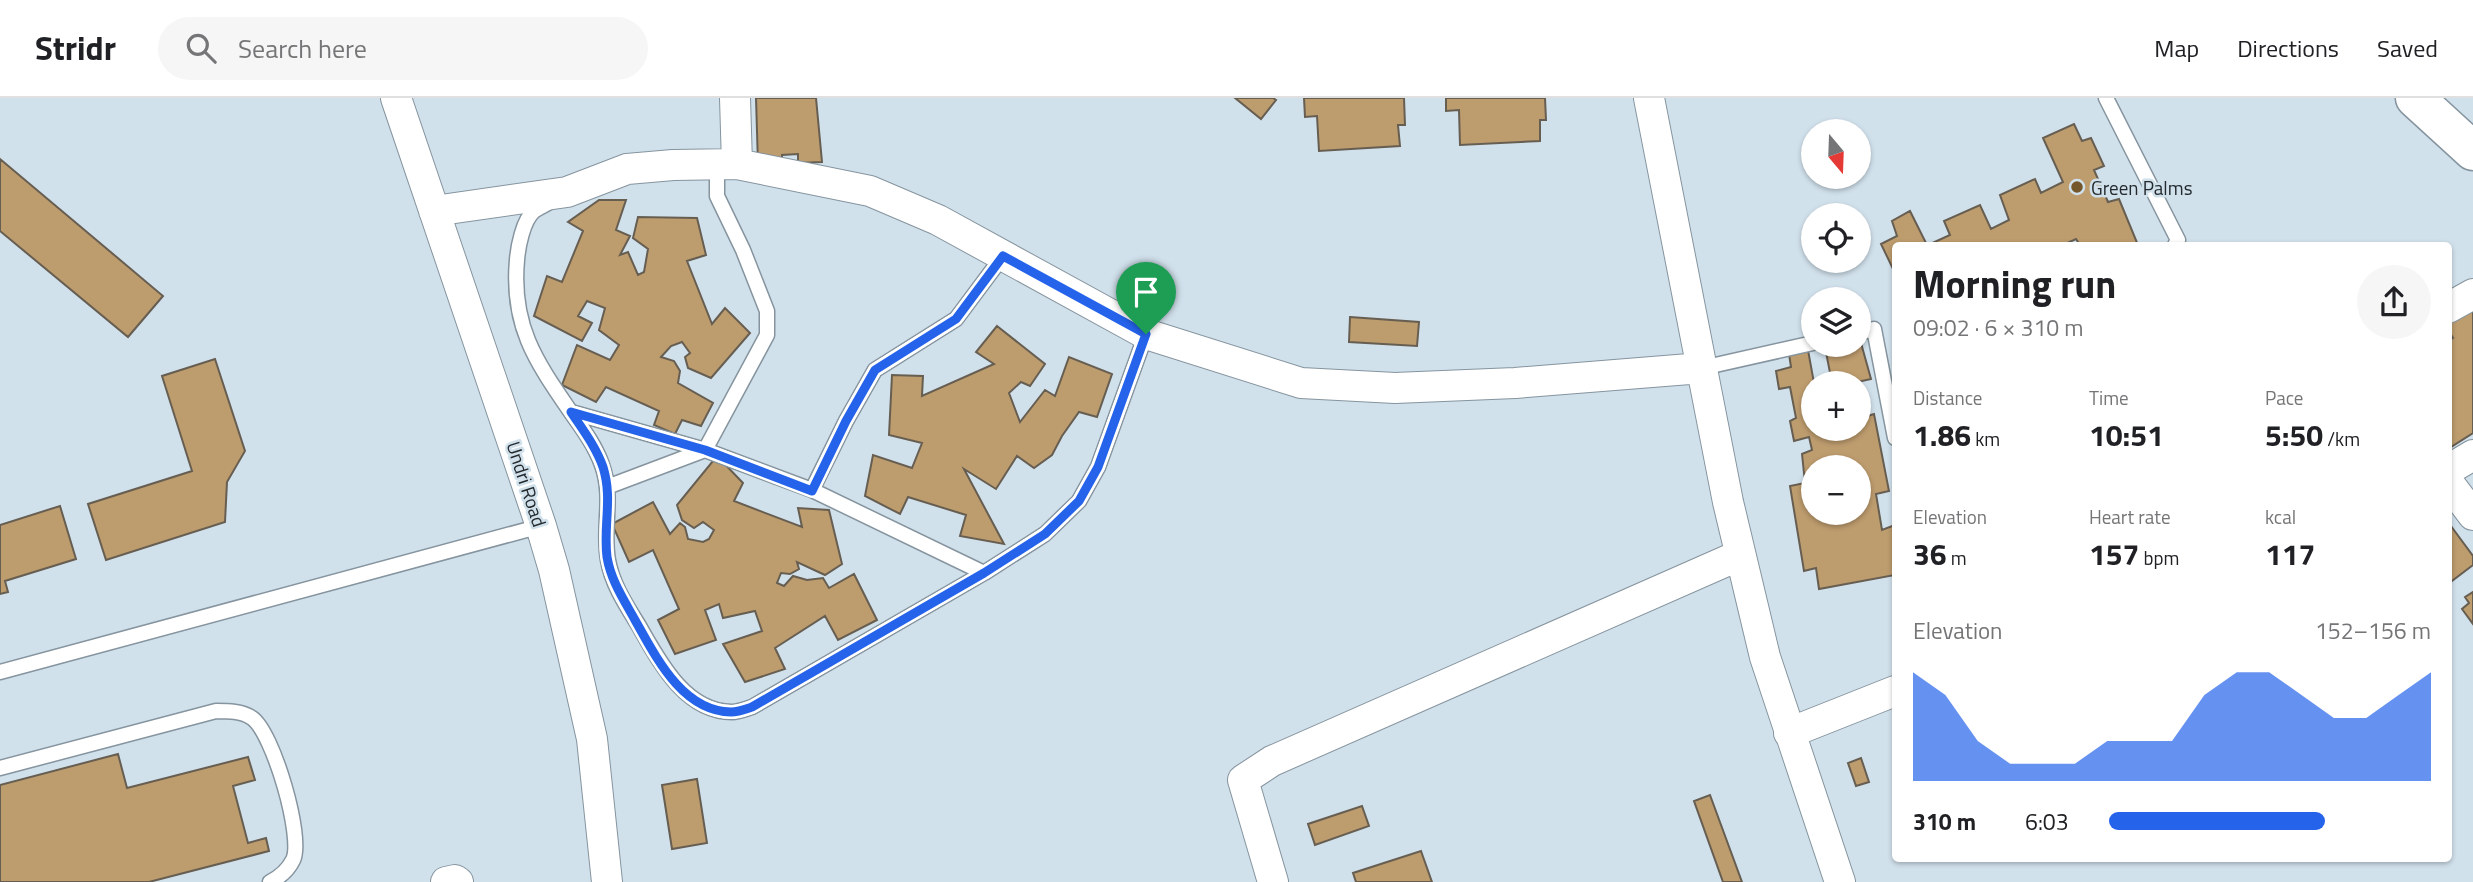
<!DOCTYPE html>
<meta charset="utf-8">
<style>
:root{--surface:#fff;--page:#f6f6f6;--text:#202124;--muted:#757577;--line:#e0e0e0;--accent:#2563eb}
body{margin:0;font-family:"Titillium Web",sans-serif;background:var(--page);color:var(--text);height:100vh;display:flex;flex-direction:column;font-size:26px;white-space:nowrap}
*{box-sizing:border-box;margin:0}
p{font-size:23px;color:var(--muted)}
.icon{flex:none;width:38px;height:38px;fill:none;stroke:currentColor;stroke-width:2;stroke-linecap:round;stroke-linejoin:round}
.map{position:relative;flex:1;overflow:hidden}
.side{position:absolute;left:1892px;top:144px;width:560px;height:620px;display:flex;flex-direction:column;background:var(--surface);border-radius:7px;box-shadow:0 2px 5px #0004}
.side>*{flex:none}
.needle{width:46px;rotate:161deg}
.tools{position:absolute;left:1801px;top:21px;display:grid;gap:14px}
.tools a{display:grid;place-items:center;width:70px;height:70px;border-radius:50%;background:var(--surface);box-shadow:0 2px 5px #0004;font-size:35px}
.pin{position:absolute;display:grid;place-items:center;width:60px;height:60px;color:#fff;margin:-72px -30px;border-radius:50% 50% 50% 0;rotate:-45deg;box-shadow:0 0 7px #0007}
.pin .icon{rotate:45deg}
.round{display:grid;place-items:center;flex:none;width:74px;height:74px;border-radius:37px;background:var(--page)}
.summary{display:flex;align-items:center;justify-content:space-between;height:119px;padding:0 21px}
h1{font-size:38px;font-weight:700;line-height:52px}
.stats{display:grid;grid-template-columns:repeat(3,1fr);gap:10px;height:119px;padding:7px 21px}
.stats div{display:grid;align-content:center}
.stats b{font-size:30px;font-weight:700}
.stats small{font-size:19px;font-weight:400}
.stats p{font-size:19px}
.chart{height:196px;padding:14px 21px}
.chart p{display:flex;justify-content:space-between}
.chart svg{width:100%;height:126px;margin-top:7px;fill:var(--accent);opacity:.7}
ul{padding:0 21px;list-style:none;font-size:23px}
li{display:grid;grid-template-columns:112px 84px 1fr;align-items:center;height:52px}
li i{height:18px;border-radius:9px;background:var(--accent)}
header{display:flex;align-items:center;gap:42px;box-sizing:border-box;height:98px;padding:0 35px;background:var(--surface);border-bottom:2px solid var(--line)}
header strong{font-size:33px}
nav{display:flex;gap:38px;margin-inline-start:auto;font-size:24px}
.search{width:490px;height:63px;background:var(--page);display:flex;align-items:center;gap:18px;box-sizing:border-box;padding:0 24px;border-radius:38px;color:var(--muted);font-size:26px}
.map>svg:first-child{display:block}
.building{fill:#bd9c6e;stroke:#675e52;stroke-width:2;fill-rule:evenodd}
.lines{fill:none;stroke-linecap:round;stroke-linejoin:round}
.service-casing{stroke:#85949e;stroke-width:17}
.minor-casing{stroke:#85949e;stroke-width:32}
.secondary-casing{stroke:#85949e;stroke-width:41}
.service{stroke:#fff;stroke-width:14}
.minor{stroke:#fff;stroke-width:30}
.secondary{stroke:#fff;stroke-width:38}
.route-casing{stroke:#fff;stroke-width:14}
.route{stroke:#2563eb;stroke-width:9}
.poi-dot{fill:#74572b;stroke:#d1e1ec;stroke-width:2.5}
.labels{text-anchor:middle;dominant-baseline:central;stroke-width:5;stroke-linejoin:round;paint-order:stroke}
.poi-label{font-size:19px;fill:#242a2e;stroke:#d1e1ec;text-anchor:start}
.street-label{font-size:19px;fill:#242a2e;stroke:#d1e1ec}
</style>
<header>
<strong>Stridr</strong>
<div class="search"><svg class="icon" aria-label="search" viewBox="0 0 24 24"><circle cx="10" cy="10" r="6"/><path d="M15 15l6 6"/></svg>Search here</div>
<nav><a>Map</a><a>Directions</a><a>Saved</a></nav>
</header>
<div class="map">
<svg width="2473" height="784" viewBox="0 0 2473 784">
<rect width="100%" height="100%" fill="#d1e1ec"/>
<!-- building -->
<path class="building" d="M756,0h60l6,64 -24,1v-9l-16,1v9l-24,1z
M1235,0h38l3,2 -15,19z
M1304,0h100l1,27h-7l2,21 -81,5 -2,-35 -12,1z
M1446,0h99l1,22h-6v21l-80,4 -1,-35 -13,1z
M2074,26l8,17 9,-3 13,28 -10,4 14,32 11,-3 19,46h-58l-4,-6 -13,6h-135l22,-10 -6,-14 36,-16 11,24 18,-9 -9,-25 35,-16 6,14 22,-11 -20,-44z
M0,61l163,137 -35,41 -128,-106z
M599,102h27l-10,30 14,6 -10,19 8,-3 10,23 6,-3 4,-23 -15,-11 5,-21 59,1 9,37 -19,6 25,63 13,-16 25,25 -39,45 -23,-10 -3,-11 5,-4 -8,-11 -11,4 -10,11 13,4 6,10 -2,12 35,20 -12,23 -19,-6 -7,14 -21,-9 5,-14 -53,-24 -10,15 -34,-17 15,-40 33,15 9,-15 -20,-15 6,-22 -18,-7 -9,15 14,7 -10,18 -48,-25 13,-40 15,6 21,-51 -15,-9z
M1910,113l17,34h-32v28l-14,-29 16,-8 -5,-15z
M2473,204v131l-22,14 -3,-5v-101l5,-3 -5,-8v-12z
M1350,219l69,5 -2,24 -68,-4z
M997,228l48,38 -15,22 -9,-4 -12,11 11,29 25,-32 10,6 14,-39 43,17 -15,43 -18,-5 -17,24 -10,19 -18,13 -17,-12 -21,33 -32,-20 40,75 -44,-8 6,-21 -58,-18 -8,17 -35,-18 8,-41 39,13 10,-25 -33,-8 3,-60 31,1 -1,20 72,-32 -18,-12z
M1858,245h3l10,36 -18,4h-21l-7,-36z
M1808,252l6,33 -1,46h45v-21l3,10 13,-4 15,77 -13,3 6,36 13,-5v50l-76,14 -3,-21 -12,3 -14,-85 15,-3 -3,-29 10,-4 -3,-13 -15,4 -4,-20 6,-3 -6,-31 -11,2 -3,-18 15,-4 -2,-13zM1813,369h45v46h-45z
M215,261l30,92 -18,31 -2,40 -119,38 -18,-56 104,-33 -30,-95z
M717,358l26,27 -9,18 68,26 -4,-19 31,2 13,54 -17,11 -28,-13 2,7 -9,5 -9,-1 -4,10 7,3 9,-10 14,4 16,-2 6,10 25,-14 23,46 -39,20 -13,-24 -50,32 10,21 -40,13 -22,-38 39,-13 -7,-20 -32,7 -4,-14 -14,6 11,30 -41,14 -17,-34 21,-11 -26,-59 -24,12 -17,-38 41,-22 17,32 10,-11 5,4 3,12 15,3 6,-3 5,-9 -11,-8 -9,6 -12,-8 -5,-15z
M60,408l16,53 -71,22 3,11 -8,2v-69z
M2448,424l25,34v9l-25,19z
M2473,494v32l-11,-15 7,-6 -4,-6z
M118,656l9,34 121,-31 7,23 -22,6 15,57 18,-5 3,13 -120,31h-149v-97z
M1861,660l8,24 -13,4 -8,-23z
M697,681l10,64 -35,6 -10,-64z
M1710,697l32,87h-19l-29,-81z
M1362,708l7,20 -54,19 -7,-21z
M1421,753l11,31h-76l-3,-9z"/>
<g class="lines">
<defs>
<path id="service" d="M2106,0l72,142 -3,5
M548,105c-5,3 -10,5 -14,8 -11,9 -16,36 -17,49 -6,65 18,100 53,151 12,17 25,34 32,54 12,34 0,61 6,95 4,24 18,45 31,66 20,35 46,86 93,86 6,0 14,-3 20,-5l232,-134 61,-39 34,-33 19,-34 48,-133
M1858,235l16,-4 21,109
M1702,270l111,-25
M571,314l134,38 107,40 172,83
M607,389l98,-37 62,-115v-24l-24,-61 -26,-54v-31
M812,392l34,-69 29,-51 81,-51 47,-63
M0,574l541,-146
M0,670l216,-57c12,0 26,0 36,7 21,14 52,120 41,142 -5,10 -13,17 -23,22"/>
<path id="minor" d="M396,0l145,428 13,44 38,169 15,143
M735,0l2,66
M1649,0l79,404 37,155 75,225
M434,113l133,-19 60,-23 46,-4 64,-1 133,27 68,29 208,114 155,49 94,5 120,-5 187,-15
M2448,210l25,-14
M2448,372l25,-15
M2448,384l25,33
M1789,635l106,-42
M446,784l9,-2 3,2
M1273,784l-30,-102 29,-19 468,-206"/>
<path id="secondary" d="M2415,0l58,53"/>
</defs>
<!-- service casing -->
<use href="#service" class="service-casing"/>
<!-- minor casing -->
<use href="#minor" class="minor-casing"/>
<!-- secondary casing -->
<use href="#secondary" class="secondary-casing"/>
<!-- service -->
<use href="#service" class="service"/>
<!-- minor -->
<use href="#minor" class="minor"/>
<!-- secondary -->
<use href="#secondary" class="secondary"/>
</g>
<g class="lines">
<defs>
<path id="route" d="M1003,158l143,78 -48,133 -19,34 -34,33 -61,39 -232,134c-6,2 -14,5 -21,5 -49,-1 -75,-55 -96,-92 -11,-20 -24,-39 -28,-63 -4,-32 6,-58 -4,-90 -7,-20 -20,-37 -32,-55l134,38 107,41 34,-70 29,-51 81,-51z"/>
</defs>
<!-- route casing -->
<use href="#route" class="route-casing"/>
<!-- route -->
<use href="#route" class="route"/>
</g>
<!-- markers -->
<circle class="poi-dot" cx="2077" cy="89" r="7"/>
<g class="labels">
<!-- poi labels -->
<g class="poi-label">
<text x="2091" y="89">Green Palms</text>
</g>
<!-- street labels -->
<g class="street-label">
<text transform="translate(527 386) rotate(72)">Undri Road</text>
</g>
</g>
</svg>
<div class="tools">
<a><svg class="needle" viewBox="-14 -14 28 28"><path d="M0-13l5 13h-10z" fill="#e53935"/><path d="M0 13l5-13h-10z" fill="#757577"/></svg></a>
<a><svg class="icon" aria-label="locate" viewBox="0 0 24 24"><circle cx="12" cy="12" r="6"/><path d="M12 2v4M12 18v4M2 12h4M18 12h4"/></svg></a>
<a><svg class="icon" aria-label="layers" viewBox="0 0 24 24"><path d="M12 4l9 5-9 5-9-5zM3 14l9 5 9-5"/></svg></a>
<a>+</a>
<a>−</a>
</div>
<div class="pin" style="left:1146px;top:236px;background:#1e9e55"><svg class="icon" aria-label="arrive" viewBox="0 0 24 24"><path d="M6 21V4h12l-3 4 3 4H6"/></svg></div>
<section class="side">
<div class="summary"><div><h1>Morning run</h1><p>09:02 · 6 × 310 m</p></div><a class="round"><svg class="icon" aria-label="share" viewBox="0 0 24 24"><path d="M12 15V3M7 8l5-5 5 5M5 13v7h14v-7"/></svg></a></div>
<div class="stats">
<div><p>Distance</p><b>1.86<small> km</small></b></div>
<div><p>Time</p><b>10:51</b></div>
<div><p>Pace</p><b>5:50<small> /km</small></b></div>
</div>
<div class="stats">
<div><p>Elevation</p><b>36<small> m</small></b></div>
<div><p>Heart rate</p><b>157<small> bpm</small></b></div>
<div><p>kcal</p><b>117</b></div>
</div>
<div class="chart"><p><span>Elevation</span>152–156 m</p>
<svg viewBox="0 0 160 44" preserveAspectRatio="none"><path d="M0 44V6L10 14L20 30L30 38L40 38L50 38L60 30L70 30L80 30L90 14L100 6L110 6L120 14L130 22L140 22L150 14L160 6V44z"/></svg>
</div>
<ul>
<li><b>310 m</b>6:03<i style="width:67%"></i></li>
</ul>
</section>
</div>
